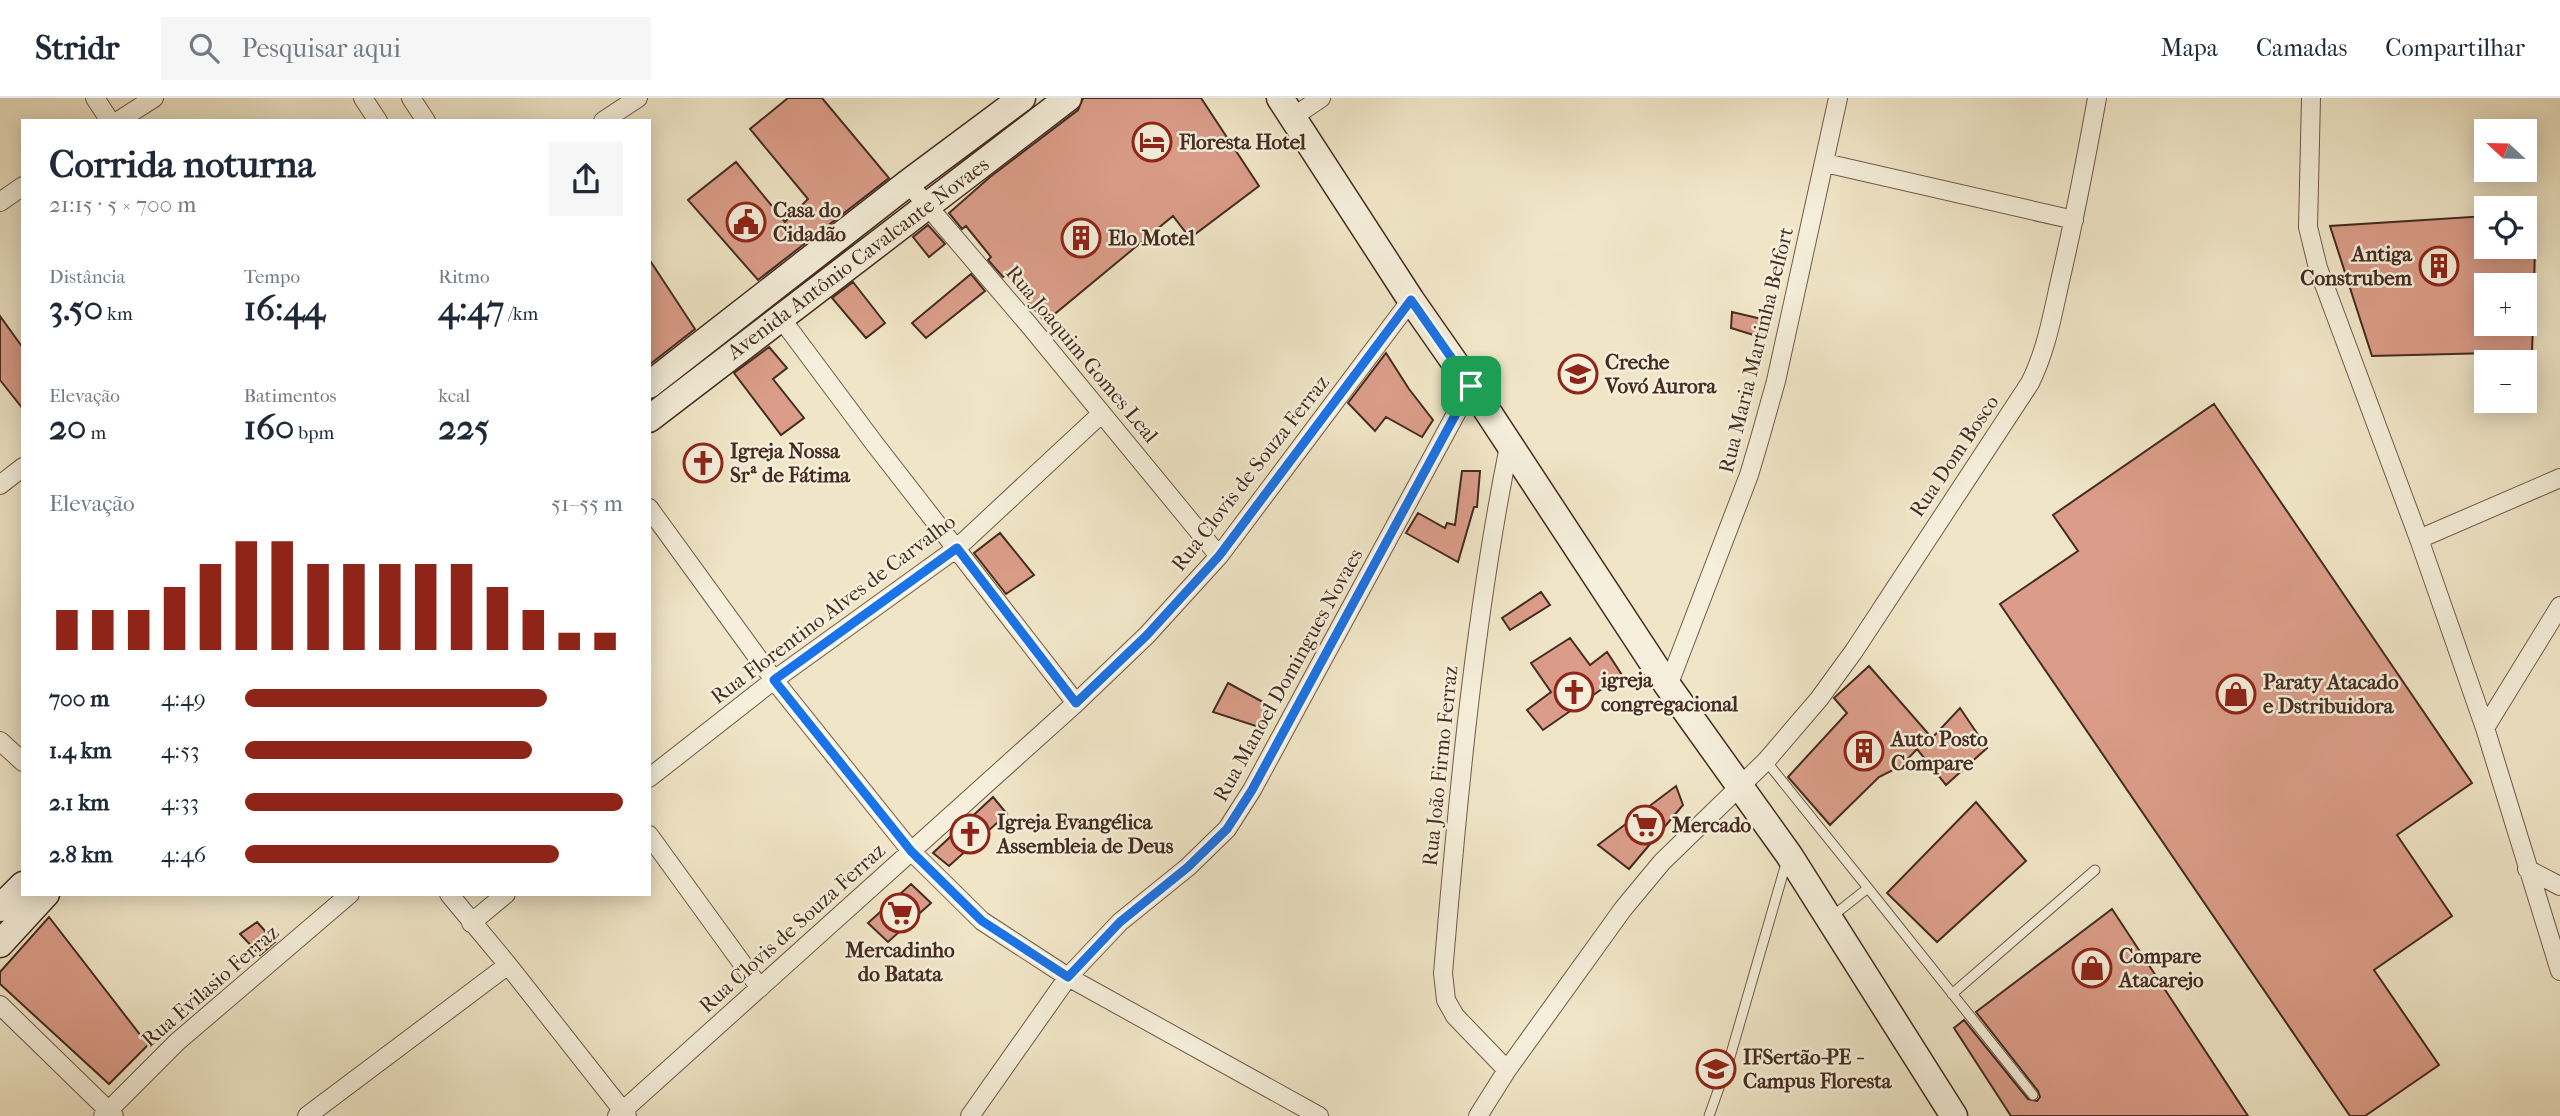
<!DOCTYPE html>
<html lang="pt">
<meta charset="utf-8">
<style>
:root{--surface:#fff;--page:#f6f6f7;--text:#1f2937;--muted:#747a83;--line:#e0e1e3;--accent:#8f2418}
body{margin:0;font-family:"IM FELL French Canon",serif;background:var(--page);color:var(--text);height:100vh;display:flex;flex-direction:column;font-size:26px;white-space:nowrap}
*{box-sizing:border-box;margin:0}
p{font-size:23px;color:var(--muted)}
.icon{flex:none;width:38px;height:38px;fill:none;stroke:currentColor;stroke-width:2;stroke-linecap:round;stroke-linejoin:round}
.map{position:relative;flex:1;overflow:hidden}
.drawer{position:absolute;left:21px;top:21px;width:630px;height:777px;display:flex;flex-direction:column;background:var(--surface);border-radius:0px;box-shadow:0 4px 18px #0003}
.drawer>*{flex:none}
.needle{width:46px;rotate:292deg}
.controls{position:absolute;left:2474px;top:21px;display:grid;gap:14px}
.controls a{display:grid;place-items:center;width:63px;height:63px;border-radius:0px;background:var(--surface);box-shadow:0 4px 18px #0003;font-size:35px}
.pin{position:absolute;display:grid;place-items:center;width:60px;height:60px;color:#fff;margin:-30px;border-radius:14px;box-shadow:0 4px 10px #0006}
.round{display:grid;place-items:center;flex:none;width:74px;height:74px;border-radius:0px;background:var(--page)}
.headline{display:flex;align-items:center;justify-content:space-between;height:119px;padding:0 28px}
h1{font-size:38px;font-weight:700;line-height:52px}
.stats{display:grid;grid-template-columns:repeat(3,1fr);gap:10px;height:119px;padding:7px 28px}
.stats div{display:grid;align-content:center}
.stats b{font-size:35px;font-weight:700}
.stats small{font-size:19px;font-weight:400}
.stats p{font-size:19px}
.chart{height:196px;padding:14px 28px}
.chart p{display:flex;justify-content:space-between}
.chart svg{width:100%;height:126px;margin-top:7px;stroke:var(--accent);stroke-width:6}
ul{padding:0 28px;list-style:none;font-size:23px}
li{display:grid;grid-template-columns:112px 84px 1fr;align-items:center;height:52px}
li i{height:18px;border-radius:9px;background:var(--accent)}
header{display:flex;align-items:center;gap:42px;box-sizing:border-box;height:98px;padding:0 35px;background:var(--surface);border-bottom:2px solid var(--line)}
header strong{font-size:33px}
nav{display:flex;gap:38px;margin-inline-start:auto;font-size:24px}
.search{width:490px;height:63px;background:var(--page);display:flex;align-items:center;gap:18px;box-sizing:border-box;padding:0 24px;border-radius:0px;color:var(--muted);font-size:26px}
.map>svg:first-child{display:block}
.building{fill:#db9d89;stroke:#452b21;stroke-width:2}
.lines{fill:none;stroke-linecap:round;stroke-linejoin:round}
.lane-casing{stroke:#705a4a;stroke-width:11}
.street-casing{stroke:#705a4a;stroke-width:20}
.secondary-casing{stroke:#452b21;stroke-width:29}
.lane{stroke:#f5efdb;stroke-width:9}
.street{stroke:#f5efdb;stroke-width:18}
.secondary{stroke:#f5efdb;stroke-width:26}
.route-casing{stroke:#fff;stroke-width:14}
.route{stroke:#1a73e8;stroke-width:9}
.labels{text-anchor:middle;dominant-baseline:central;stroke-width:5;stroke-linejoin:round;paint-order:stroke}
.poi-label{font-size:21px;font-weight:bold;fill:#452b21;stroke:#f5efdb;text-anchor:start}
.street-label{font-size:21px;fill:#452b21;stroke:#f5efdb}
</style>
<header>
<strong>Stridr</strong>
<div class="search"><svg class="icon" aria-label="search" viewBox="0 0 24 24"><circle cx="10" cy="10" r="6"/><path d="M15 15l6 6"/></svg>Pesquisar aqui</div>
<nav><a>Mapa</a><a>Camadas</a><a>Compartilhar</a></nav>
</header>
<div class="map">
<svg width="2560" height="1018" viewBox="0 0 2560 1018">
<rect width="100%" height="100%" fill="#f0e6c7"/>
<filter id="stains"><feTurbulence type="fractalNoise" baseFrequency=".00286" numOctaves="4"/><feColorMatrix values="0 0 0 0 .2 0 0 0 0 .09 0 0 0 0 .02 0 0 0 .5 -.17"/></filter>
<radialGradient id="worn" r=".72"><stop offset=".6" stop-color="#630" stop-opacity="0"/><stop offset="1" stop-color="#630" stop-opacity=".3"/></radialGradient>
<!-- building -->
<path class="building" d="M788,0h34l67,80 -131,102 -70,-80 48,-38 49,60 23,-23 -58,-70z
M1083,0h118l58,88 -69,52 -17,-22 -128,106 -39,-47 -3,2 -15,-17 3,-3 -25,-31 -4,3 -13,-16 41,-36 88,-67z
M2487,118v31h48l-1,38h-47v39h46l-1,28 -160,4 -42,-130z
M928,127l17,19 -16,13 -16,-20z
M649,161l46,70 -46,36z
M971,176l14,17 -59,47 -14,-15z
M853,184l32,41 -19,15 -34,-40z
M1732,214l34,8 -3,18 -32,-10z
M0,218l23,32v61l-23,-29z
M769,249l18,21 -14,11 31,39 -23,17 -47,-62z
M1386,255l23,36 24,31 -11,17 -36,-20 -11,14 -27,-28z
M2214,306l258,379 -75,52 55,81 -78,54 65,95 -74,51h-15l-350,-512 78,-53 -25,-36z
M1462,373h18l-3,36h-3l-16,55 -52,-29 12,-20 27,15 2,-5 8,2z
M1000,435l34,42 -28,19 -32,-41z
M1541,494l9,13 -40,25 -8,-12z
M1570,540l20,27 17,-13 15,23 -79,55 -16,-20 24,-18 -20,-29z
M1869,568l63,72 28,-30 27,40 -41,37 -29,-36 -16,17 -22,11 -49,48 -42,-48 59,-64 -13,-15z
M1228,585l44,24 -10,21 -49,-16z
M1676,688l7,19 -54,64 -31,-24z
M993,699l14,17 -58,52 -16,-13z
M1976,704l50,59 -89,81 -50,-49z
M911,786l20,19 -43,39 -20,-19z
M2112,811l136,207h-237l-57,-88 10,-8 64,79 9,2 3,-4 -2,-6 -62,-79z
M49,819l99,128 -39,39 -109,-100v-12z
M257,824l18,20 -15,13 -20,-21z"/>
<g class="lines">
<defs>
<path id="lane" d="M1766,663l102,127 -38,30
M1868,790l165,207
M1952,896l143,-124
M1709,1018l21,-59 57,-197"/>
<path id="street" d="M95,0l15,23
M363,0l15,23
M411,0l15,23
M2311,0l-3,129 10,41 101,271 66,189 75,243
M1293,19l28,-19
M118,23l36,-23
M603,23l35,-23
M1825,65l249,57
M908,85l121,142 190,231
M0,104l23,-16
M780,219l94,126 202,260
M0,387l23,-18
M649,410l125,172 137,171 71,70 86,56 251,139
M2419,441l141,-61
M1668,588l81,-211 11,-37 16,-57 62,-283
M2485,630l75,-122
M0,643l23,21
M649,680l125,-98 183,-132 144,-134
M649,737l111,153
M2527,771l33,17
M449,796l59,71 119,151
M471,825l35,-29
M0,907l114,111
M1507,972l-52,-54 -9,-16 -3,-27c15,-176 31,-353 66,-527
M103,1018l74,-74 173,-148
M307,1018l201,-151
M617,1018l459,-413 71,-68 72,-79 192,-256
M970,1018l98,-139 52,-55 68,-55 39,-38 25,-39 219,-404
M1478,1018l29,-46 116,-161 39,-47 104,-101 53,-62 35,-48 176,-268c16,-32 22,-66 30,-102 14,-60 26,-122 37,-183"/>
<path id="secondary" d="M1280,0l131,202 60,86 197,300 121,169 165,261
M649,287l259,-202 114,-85
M649,321l419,-321
M0,810l23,-23
M0,846l46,-50"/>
</defs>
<!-- lane casing -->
<use href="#lane" class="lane-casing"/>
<!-- street casing -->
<use href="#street" class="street-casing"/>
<!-- secondary casing -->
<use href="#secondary" class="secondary-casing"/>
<!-- lane -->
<use href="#lane" class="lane"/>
<!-- street -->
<use href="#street" class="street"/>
<!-- secondary -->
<use href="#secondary" class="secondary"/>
</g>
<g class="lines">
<defs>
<path id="route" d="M1411,202l60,86 -219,404 -25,39 -39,38 -68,55 -52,55 -86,-56 -71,-70 -137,-171 183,-132 119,155 71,-68 72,-79z"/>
</defs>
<!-- route casing -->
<use href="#route" class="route-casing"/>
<!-- route -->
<use href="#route" class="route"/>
</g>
<!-- icons -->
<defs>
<symbol id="hotel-ring" viewBox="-11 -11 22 22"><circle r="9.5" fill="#f5efdb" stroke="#8f2418" stroke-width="1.5"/><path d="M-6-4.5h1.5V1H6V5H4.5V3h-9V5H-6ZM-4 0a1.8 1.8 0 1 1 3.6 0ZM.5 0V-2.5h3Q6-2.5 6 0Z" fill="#8f2418"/></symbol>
<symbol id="civic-ring" viewBox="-11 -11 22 22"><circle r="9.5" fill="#f5efdb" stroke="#8f2418" stroke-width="1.5"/><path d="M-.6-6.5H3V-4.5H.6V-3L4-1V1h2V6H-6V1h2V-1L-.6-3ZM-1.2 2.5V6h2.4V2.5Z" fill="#8f2418"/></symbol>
<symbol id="building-ring" viewBox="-11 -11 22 22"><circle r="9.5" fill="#f5efdb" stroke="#8f2418" stroke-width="1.5"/><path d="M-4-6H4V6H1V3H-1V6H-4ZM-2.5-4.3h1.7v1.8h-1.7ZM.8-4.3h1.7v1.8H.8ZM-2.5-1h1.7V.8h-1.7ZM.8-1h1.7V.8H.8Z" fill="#8f2418"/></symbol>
<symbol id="school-ring" viewBox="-11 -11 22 22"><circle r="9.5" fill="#f5efdb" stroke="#8f2418" stroke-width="1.5"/><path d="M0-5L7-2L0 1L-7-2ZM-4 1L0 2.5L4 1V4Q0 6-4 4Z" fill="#8f2418"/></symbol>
<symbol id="church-ring" viewBox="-11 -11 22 22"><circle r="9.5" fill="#f5efdb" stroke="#8f2418" stroke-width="1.5"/><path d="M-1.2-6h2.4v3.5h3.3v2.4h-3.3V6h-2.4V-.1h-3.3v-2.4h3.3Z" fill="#8f2418"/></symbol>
<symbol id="shop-ring" viewBox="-11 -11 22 22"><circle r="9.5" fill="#f5efdb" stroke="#8f2418" stroke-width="1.5"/><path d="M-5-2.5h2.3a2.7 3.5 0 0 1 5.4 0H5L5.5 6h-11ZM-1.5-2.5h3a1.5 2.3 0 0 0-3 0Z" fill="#8f2418"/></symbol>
<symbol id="supermarket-ring" viewBox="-11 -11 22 22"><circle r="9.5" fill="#f5efdb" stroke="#8f2418" stroke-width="1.5"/><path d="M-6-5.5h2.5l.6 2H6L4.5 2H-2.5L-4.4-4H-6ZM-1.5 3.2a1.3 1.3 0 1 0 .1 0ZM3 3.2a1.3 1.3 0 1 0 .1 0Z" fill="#8f2418"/></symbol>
<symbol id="university-ring" viewBox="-11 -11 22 22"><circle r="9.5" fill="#f5efdb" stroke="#8f2418" stroke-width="1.5"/><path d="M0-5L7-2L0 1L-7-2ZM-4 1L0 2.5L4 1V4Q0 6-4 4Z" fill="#8f2418"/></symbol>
</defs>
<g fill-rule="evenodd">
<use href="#hotel-ring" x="1130" y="22" width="44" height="44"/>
<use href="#civic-ring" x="724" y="102" width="44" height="44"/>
<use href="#building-ring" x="1059" y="118" width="44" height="44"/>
<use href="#building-ring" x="2417" y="146" width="44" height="44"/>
<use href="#school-ring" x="1556" y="254" width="44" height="44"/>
<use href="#church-ring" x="681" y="343" width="44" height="44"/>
<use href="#church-ring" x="1552" y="572" width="44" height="44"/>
<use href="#shop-ring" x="2214" y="574" width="44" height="44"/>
<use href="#building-ring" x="1842" y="631" width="44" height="44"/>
<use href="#supermarket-ring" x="1623" y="705" width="44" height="44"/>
<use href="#church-ring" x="948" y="714" width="44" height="44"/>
<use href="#supermarket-ring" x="878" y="793" width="44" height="44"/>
<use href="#shop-ring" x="2070" y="848" width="44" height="44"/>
<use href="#university-ring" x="1694" y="949" width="44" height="44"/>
</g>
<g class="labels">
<!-- poi labels -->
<g class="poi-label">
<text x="1179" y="44">Floresta Hotel</text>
<text x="773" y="112">Casa do<tspan x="773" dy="24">Cidadão</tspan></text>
<text x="1108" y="140">Elo Motel</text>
<text x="2412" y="156" text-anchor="end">Antiga<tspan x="2412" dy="24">Construbem</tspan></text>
<text x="1605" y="264">Creche<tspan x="1605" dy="24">Vovó Aurora</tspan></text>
<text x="730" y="353">Igreja Nossa<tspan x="730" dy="24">Srª de Fátima</tspan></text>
<text x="1601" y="582">igreja<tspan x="1601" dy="24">congregacional</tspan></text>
<text x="2263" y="584">Paraty Atacado<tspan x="2263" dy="24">e Dstribuidora</tspan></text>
<text x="1891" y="641">Auto Posto<tspan x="1891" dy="24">Compare</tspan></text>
<text x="997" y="724">Igreja Evangélica<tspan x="997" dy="24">Assembleia de Deus</tspan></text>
<text x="1672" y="727">Mercado</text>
<text x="900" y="852" text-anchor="middle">Mercadinho<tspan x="900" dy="24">do Batata</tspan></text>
<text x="2119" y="858">Compare<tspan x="2119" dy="24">Atacarejo</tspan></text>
<text x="1743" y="959">IFSertão-PE -<tspan x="1743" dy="24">Campus Floresta</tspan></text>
</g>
<!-- street labels -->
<g class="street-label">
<text transform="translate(858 160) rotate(-37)">Avenida Antônio Cavalcante Novaes</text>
<text transform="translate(1756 252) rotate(-76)">Rua Maria Martinha Belfort</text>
<text transform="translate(1082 256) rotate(50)">Rua Joaquim Gomes Leal</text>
<text transform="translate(1954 358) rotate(-56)">Rua Dom Bosco</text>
<text transform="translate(1250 375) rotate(-52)">Rua Clovis de Souza Ferraz</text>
<text transform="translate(833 511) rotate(-37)">Rua Florentino Alves de Carvalho</text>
<text transform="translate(1288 577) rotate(-61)">Rua Manoel Domingues Novaes</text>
<text transform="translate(1440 668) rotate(-84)">Rua João Firmo Ferraz</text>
<text transform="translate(792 830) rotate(-42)">Rua Clovis de Souza Ferraz</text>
<text transform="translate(210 888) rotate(-41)">Rua Evilasio Ferraz</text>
</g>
</g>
<rect width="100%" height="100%" filter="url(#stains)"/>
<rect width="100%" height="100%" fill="url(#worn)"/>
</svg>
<div class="controls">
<a><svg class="needle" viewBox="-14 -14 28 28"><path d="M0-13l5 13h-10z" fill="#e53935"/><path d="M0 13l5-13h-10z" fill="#747a83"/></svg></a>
<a><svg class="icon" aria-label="locate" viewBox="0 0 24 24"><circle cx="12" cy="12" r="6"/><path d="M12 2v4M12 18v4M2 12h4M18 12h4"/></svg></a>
<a>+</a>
<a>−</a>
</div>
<div class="pin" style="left:1471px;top:288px;background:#1e9e55"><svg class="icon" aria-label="arrive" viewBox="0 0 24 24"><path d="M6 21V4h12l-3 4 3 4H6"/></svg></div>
<section class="drawer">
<div class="headline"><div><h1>Corrida noturna</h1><p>21:15 · 5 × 700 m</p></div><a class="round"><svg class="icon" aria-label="share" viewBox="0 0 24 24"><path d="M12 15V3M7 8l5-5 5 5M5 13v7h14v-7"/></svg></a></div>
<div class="stats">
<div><p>Distância</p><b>3.50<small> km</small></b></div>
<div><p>Tempo</p><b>16:44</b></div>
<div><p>Ritmo</p><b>4:47<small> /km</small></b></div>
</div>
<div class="stats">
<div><p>Elevação</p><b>20<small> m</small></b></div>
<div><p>Batimentos</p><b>160<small> bpm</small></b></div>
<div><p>kcal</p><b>225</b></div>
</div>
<div class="chart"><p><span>Elevação</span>51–55 m</p>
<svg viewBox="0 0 160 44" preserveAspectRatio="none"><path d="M5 44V30M15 44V30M25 44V30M35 44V22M45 44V14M55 44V6M65 44V6M75 44V14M85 44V14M95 44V14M105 44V14M115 44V14M125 44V22M135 44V30M145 44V38M155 44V38"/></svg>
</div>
<ul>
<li><b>700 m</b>4:49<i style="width:80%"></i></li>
<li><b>1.4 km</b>4:53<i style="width:76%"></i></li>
<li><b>2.1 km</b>4:33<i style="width:100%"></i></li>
<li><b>2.8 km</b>4:46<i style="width:83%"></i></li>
</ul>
</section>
</div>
